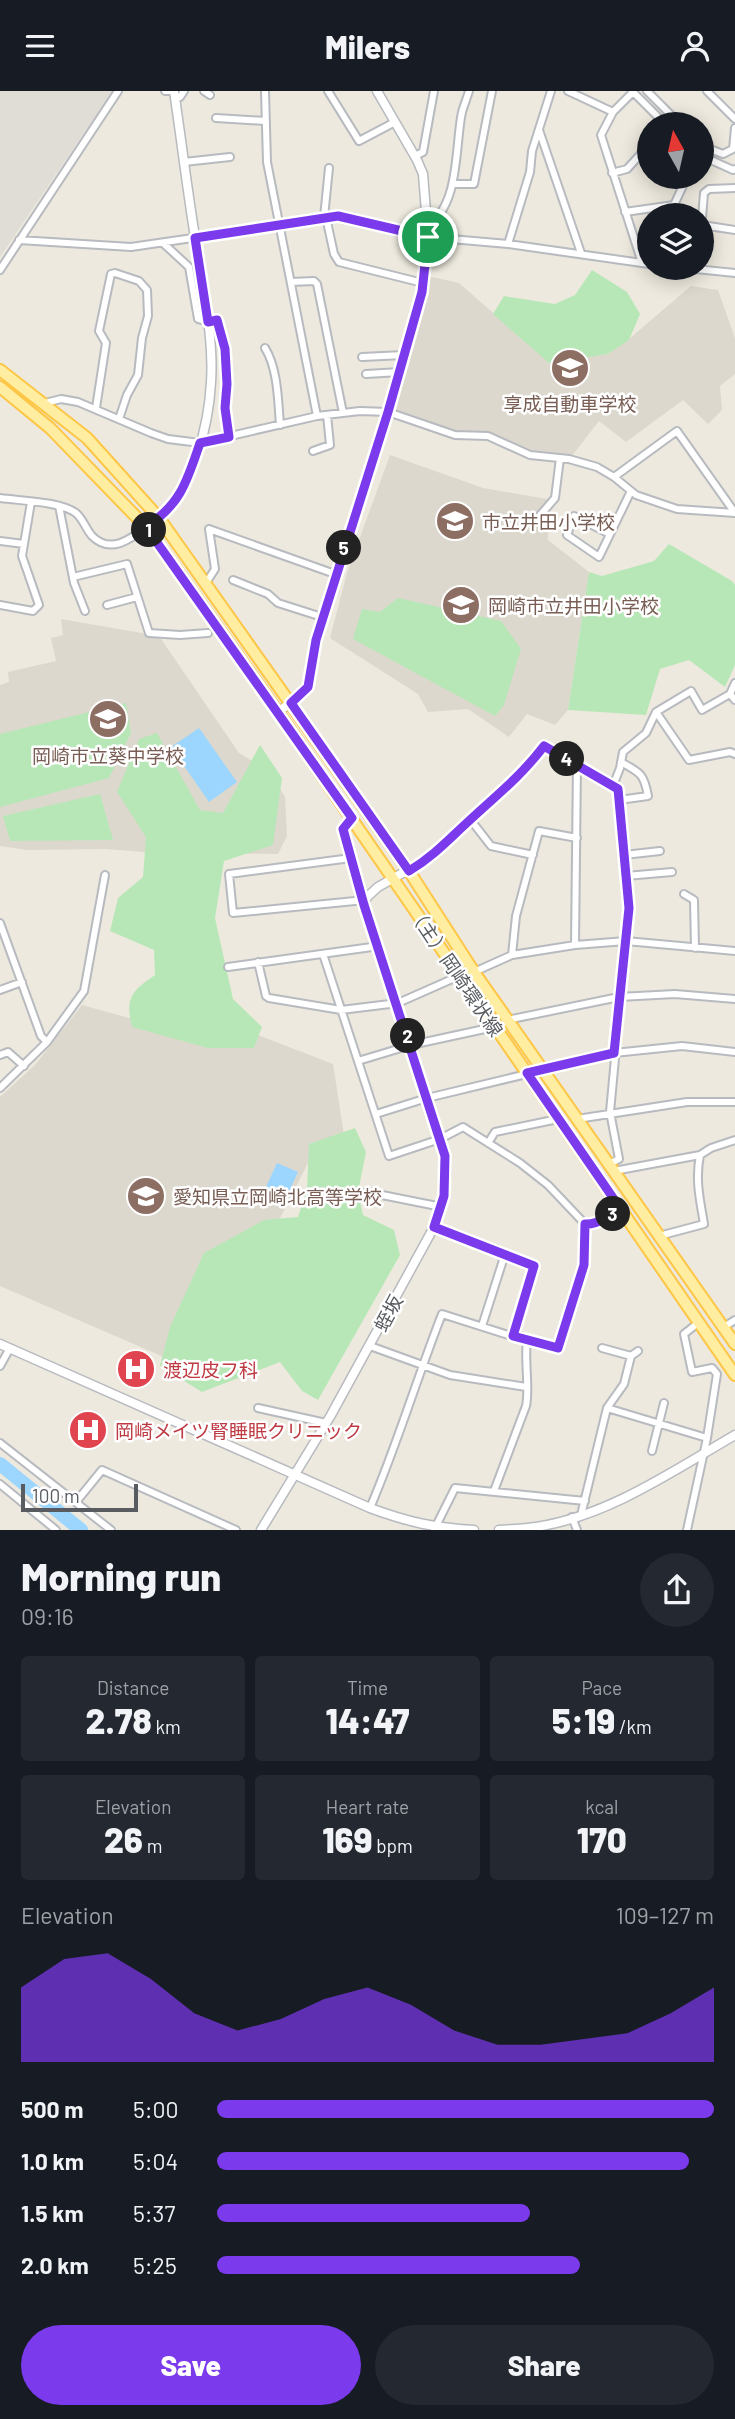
<!DOCTYPE html>
<meta charset="utf-8">
<style>
:root{--surface:#171b24;--page:#242831;--text:#f1f3f6;--muted:#9ea1a6;--accent:#7c3aed}
body{margin:0;font-family:Barlow,"Noto Sans JP",sans-serif;background:var(--page);color:var(--text);height:100vh;display:flex;flex-direction:column;font-size:26px;white-space:nowrap}
*{box-sizing:border-box;margin:0}
p{font-size:23px;color:var(--muted)}
.icon{flex:none;width:38px;height:38px;fill:none;stroke:currentColor;stroke-width:2;stroke-linecap:round;stroke-linejoin:round}
.map{position:relative;height:1439px;overflow:hidden}
.sheet{display:flex;flex-direction:column;background:var(--surface);flex:1}
.sheet>*{flex:none}
.needle{width:46px;rotate:352deg}
.tools{position:absolute;left:637px;top:21px;display:grid;gap:14px}
.tools a{display:grid;place-items:center;width:77px;height:77px;border-radius:50%;background:var(--surface);box-shadow:0 4px 18px #0003;font-size:35px}
.scale{position:absolute;left:21px;bottom:18px;width:117px;box-sizing:border-box;padding-left:7px;border:4px solid #585c61;border-top:0;font-size:19px;line-height:24px;white-space:nowrap;color:#585c61;-webkit-text-stroke:5px #fff;paint-order:stroke}
.pin{position:absolute;display:grid;place-items:center;width:60px;height:60px;color:#fff;margin:-30px;border:4px solid #fff;border-radius:50%;box-shadow:0 2px 7px #0007}
.km{position:absolute;width:35px;height:35px;margin:-18px;border-radius:50%;background:#222;color:#fff;font-size:19px;line-height:35px;text-align:center}
.round{display:grid;place-items:center;flex:none;width:74px;height:74px;border-radius:37px;background:var(--page)}
.overview{display:flex;align-items:center;justify-content:space-between;height:119px;padding:0 21px}
h1{font-size:38px;font-weight:800;line-height:52px}
.metrics{display:grid;grid-template-columns:repeat(3,1fr);gap:10px;height:119px;padding:7px 21px}
.metrics div{display:grid;align-content:center;border-radius:7px;background:var(--page);text-align:center}
.metrics b{font-size:35px;font-weight:800}
.metrics small{font-size:19px;font-weight:400}
.metrics p{font-size:19px}
.chart{height:196px;padding:14px 21px}
.chart p{display:flex;justify-content:space-between}
.chart svg{width:100%;height:126px;margin-top:7px;fill:var(--accent);opacity:.7}
.primary-button{display:flex;gap:14px;margin-top:auto;padding:14px 21px}
.primary-button a{flex:1;height:80px;border-radius:42px;background:var(--accent);color:#fff;font-size:28px;font-weight:800;line-height:80px;text-align:center}
.primary-button a+a{background:var(--page);color:var(--text)}
ul{padding:0 21px;list-style:none;font-size:23px}
li{display:grid;grid-template-columns:112px 84px 1fr;align-items:center;height:52px}
li i{height:18px;border-radius:9px;background:var(--accent)}
header{display:flex;justify-content:space-between;align-items:center;height:91px;padding:0 21px;background:var(--surface);font-size:32px;font-weight:800}
.map>svg:first-child{display:block}
.industrial{fill:#e0dcd6}
.education{fill:#dcd8cd}
.green{fill:#b8e7b7}
.water{fill:#9cd6ff}
.lines{fill:none;stroke-linecap:round;stroke-linejoin:round}
.river{stroke:#9cd6ff;stroke-width:14}
.minor-casing{stroke:#b7babf;stroke-width:10}
.tertiary-casing{stroke:#b7babf;stroke-width:11}
.primary-casing{stroke:#fec646;stroke-width:14}
.minor{stroke:#fff;stroke-width:6}
.tertiary{stroke:#fff;stroke-width:8}
.primary{stroke:#ffeea1;stroke-width:10}
.route-casing{stroke:#fff;stroke-width:14}
.route{stroke:#7c3aed;stroke-width:9}
.labels{text-anchor:middle;dominant-baseline:central;stroke-width:5;stroke-linejoin:round;paint-order:stroke}
.education-label{font-size:19px;fill:#785e54;stroke:#fff;text-anchor:start}
.street-label{font-size:19px;fill:#585c61;stroke:#fff}
.health-label{font-size:19px;fill:#be3a42;stroke:#fff;text-anchor:start}
</style>
<header><svg class="icon" aria-label="menu" viewBox="0 0 24 24"><path d="M4 6h16M4 12h16M4 18h16"/></svg>Milers<svg class="icon" aria-label="person" viewBox="0 0 24 24"><circle cx="12" cy="8" r="4"/><path d="M4 21q1-7 8-7t8 7"/></svg></header>
<div class="map">
<svg width="735" height="1439" viewBox="0 0 735 1439">
<rect width="100%" height="100%" fill="#ede9de"/>
<!-- industrial -->
<path class="industrial" d="M0,0h112l-112,166z"/>
<!-- education -->
<path class="education" d="M428,185l31,7 90,79 59,-8 21,-15 62,-53 27,4 17,48v36l-15,12 2,24 -14,14 -25,-24 -57,42 -27,-21 -28,36 -40,-5 -43,-19h-31l-65,-19 33,-119z
M390,364l93,33 64,11 1,41 41,32 -21,138 -13,15 -28,-11 -18,23 -41,-28 -40,3 -10,-18 -88,-56 17,-65z
M61,528l98,17 80,117 30,18 16,26 2,39 -9,18 -120,-1 -53,-4 -78,1 -27,-4v-161l9,-3 -1,-10 48,-11 -5,-23 12,-3z
M82,914l91,25 69,-1 91,35 12,77 -31,10 -45,89 -96,121 -173,-75v-189l35,-32z"/>
<!-- green -->
<path class="green" d="M592,179l35,22 13,22 -11,26 -21,14 -59,9 -56,-49 11,-18 51,8 20,-9z
M669,453l63,37 3,4v80l-10,22 -36,-27 -29,9 -14,46 -78,-5 21,-138 13,4 52,-15z
M398,507l103,23 20,28 -17,56 -9,11 -142,-77 9,-30 18,3z
M126,612l5,30 -22,45 -109,29v-73z
M157,642l43,77 23,3 37,-68 22,33 -9,67 -49,16 -9,57 18,81 29,28 -8,21h-46l-76,-21c-7,-28 -1,-36 23,-52l-1,-25 -44,-19 8,-33 25,-21 3,-40 -29,-45 22,-53z
M100,703l13,46 -103,1 -7,-25z
M355,1037l11,24 -8,40 5,23 31,15 6,25 -82,145 -16,-9 -22,-29 -78,30 -42,-26 10,-39 34,-74 60,-33 34,-3 9,-28 2,-45z"/>
<!-- water -->
<path class="water" d="M199,637l38,54 -28,20 -38,-55z
M277,1072l21,9 -12,26 -21,-9z"/>
<g class="lines">
<!-- river -->
<path class="river" d="M0,1373l81,66"/>
<defs>
<path id="minor" d="M165,0h4
M204,0l6,4
M265,0l2,71 50,254
M328,0l31,50 36,-19
M568,0l45,21
M632,0l33,33
M647,0l33,33
M707,0l28,28
M633,1l-20,20 -12,23 41,128
M175,7l5,-1 4,-6
M216,27l49,3
M539,39l42,123
M702,55l21,8 10,-5 2,-21
M415,65l8,-4 11,-61
M702,65l31,14 2,-1
M184,71l46,-5
M612,82l15,-4 22,-24
M453,93h21l18,-93
M625,121l49,-7 13,-28
M324,126l5,-49
M326,126l8,37 5,8 84,21
M702,127l2,-25 5,-4 26,-1
M427,134c33,-17 28,-81 35,-113 2,-7 5,-14 7,-21
M702,134l33,5
M19,149l112,7 212,-31 85,21 80,7 141,20
M163,152l26,24 9,52 10,3 9,-2 8,29 2,35 -2,24 4,29
M508,153l22,-72 2,-21 19,-60
M686,177l49,5
M0,179l118,-179
M291,191l23,-1 3,3 26,129
M265,257c13,21 13,53 15,77
M362,266l42,-2
M366,283l34,-2
M45,312l16,-4 17,3 73,31 17,6 32,4 117,-27 43,-5 28,1 67,23 33,1 42,19 39,4 28,8 17,10 22,18 41,14 58,4
M96,317l10,-65 -7,-12 12,-57 4,-1 24,8 8,9 1,26 -6,22 -4,37 -11,20 -8,24
M313,360l17,-6 -3,-30
M614,386l63,-46 58,82
M0,407c21,3 59,3 76,15 7,6 10,16 16,23 23,23 48,-6 67,-18
M59,415l15,77 11,28
M536,429l19,-22 5,-40
M610,443l-36,-18 -7,19 32,22 32,-66
M0,450l24,3
M73,486l54,-13 22,69 31,2 28,-2
M233,489l35,14 10,9 44,14
M206,492l9,-14 -6,-40 126,45
M0,514l33,6 6,-6 -17,-49 9,-54
M107,514l30,-8
M735,592l-5,11 5,6
M730,603l-28,16 -11,-19 -35,21 33,48 41,-8 5,2
M613,695l7,-18 3,-16 23,-19 10,-21
M619,709l29,-4c-4,-22 -7,-23 -27,-34
M533,764l-42,-9 -21,-27 53,-47 21,-26 74,43 11,119 -19,204 9,47 -10,5
M624,764l36,-4
M351,767l-122,16 4,39 132,-13 -22,-71 8,-10
M626,785l46,-4
M684,803l10,6 1,48
M0,832l41,113 6,6
M575,854l2,-181
M323,863l66,202 51,-17 23,-12 57,36 28,22 37,39 -1,41 -26,83 -31,-7 -85,-27c-25,64 -45,131 -72,194
M512,864l4,-39 23,-85 38,7
M258,871l8,34 3,2 72,12 57,-7 61,-27
M228,876l151,-21
M474,881l38,-17 63,-10 51,-4 109,10
M0,899l22,-8
M507,929l112,-23 56,-3 60,5
M0,964l8,-3 16,14
M358,970l53,-16 83,-18
M0,997l47,-46 37,-51 21,-116
M376,1023l51,-16 187,-45 68,-7 53,6
M577,1028l110,-17h48
M488,1052l7,-11 63,-13
M614,1080l86,-16 11,-7 24,-8
M367,1101l75,15
M585,1133c13,1 27,-9 33,-19
M434,1136l100,39 -21,70
M659,1145l45,-12c-4,-24 -9,-44 -4,-69
M482,1235l23,-72
M724,1236l11,-7
M370,1255l80,29 76,12
M602,1257l29,8
M0,1275l10,-18
M258,1317l68,15
M607,1317l100,30 10,-64 -5,-6 -20,4 -8,-38 14,-11
M0,1352l111,87
M652,1360l12,-48
M0,1393l56,46
M494,1400l32,-85c4,-19 -2,-44 1,-65
M76,1411l26,-32 134,60
M581,1424l26,-107 17,-24 7,-28 7,-5
M572,1426l5,13
M434,1439l21,-42 130,13
M687,1439l20,-92"/>
<path id="tertiary" d="M159,427c34,-25 50,-96 52,-136 3,-44 -8,-90 -14,-133 -9,-52 -15,-105 -23,-158
M278,621l23,-17 7,-8 8,-47 72,-228 34,-120 6,-55 -5,-63 -6,-14 -40,-69
M0,1253l370,164c38,14 64,20 104,22
M261,1439l70,-115 103,-188c10,-22 14,-46 11,-71l-81,-251 3,-8 11,-10 56,-32 36,-36
M499,1439c12,-1 25,-1 37,-3 72,-11 137,-56 199,-92"/>
<path id="primary" d="M0,279l87,68 72,80 250,353 65,101 261,372
M0,296l50,41 96,99 132,185 457,663"/>
</defs>
<!-- minor casing -->
<use href="#minor" class="minor-casing"/>
<!-- tertiary casing -->
<use href="#tertiary" class="tertiary-casing"/>
<!-- primary casing -->
<use href="#primary" class="primary-casing"/>
<!-- minor -->
<use href="#minor" class="minor"/>
<!-- tertiary -->
<use href="#tertiary" class="tertiary"/>
<!-- primary -->
<use href="#primary" class="primary"/>
</g>
<g class="lines">
<defs>
<path id="route" d="M338,125l90,21 -6,55 -34,120 -72,228 -8,47 -17,16 118,168c25,-15 41,-33 62,-52 27,-25 50,-43 73,-73l74,43 11,119 -15,145 -87,20 91,132c-6,10 -20,20 -33,19l-1,41 -26,83 -45,-12 21,-70 -100,-39 10,-31 1,-40 -81,-251 -21,-76 9,-11 -206,-291c35,-23 41,-46 54,-84l29,-6 -4,-29 2,-24 -2,-35 -8,-29 -9,2 -13,-84z"/>
</defs>
<!-- route casing -->
<use href="#route" class="route-casing"/>
<!-- route -->
<use href="#route" class="route"/>
</g>
<!-- icons -->
<defs>
<symbol id="school-disc" viewBox="-11 -11 22 22"><circle r="9.5" fill="#8d6e63" stroke="#fff"/><path d="M0-5L7-2L0 1L-7-2ZM-4 1L0 2.5L4 1V4Q0 6-4 4Z" fill="#fff"/></symbol>
<symbol id="hospital-disc" viewBox="-11 -11 22 22"><circle r="9.5" fill="#e0444e" stroke="#fff"/><path d="M-5-5h3v3.5h4V-5h3V5h-3V1.5h-4V5h-3Z" fill="#fff"/></symbol>
</defs>
<g fill-rule="evenodd">
<use href="#school-disc" x="548" y="255" width="44" height="44"/>
<use href="#school-disc" x="433" y="408" width="44" height="44"/>
<use href="#school-disc" x="439" y="492" width="44" height="44"/>
<use href="#school-disc" x="86" y="606" width="44" height="44"/>
<use href="#school-disc" x="124" y="1083" width="44" height="44"/>
<use href="#hospital-disc" x="114" y="1256" width="44" height="44"/>
<use href="#hospital-disc" x="66" y="1317" width="44" height="44"/>
</g>
<g class="labels">
<!-- education labels -->
<g class="education-label">
<text x="570" y="312" text-anchor="middle">享成自動車学校</text>
<text x="482" y="430">市立井田小学校</text>
<text x="488" y="514">岡崎市立井田小学校</text>
<text x="108" y="664" text-anchor="middle">岡崎市立葵中学校</text>
<text x="173" y="1105">愛知県立岡崎北高等学校</text>
</g>
<!-- street labels -->
<g class="street-label">
<text transform="translate(456 880) rotate(56)">（主）岡崎環状線</text>
<text transform="translate(388 1222) rotate(-62)">蛭坂</text>
</g>
<!-- health labels -->
<g class="health-label">
<text x="163" y="1278">渡辺皮フ科</text>
<text x="115" y="1339">岡崎メイツ腎睡眠クリニック</text>
</g>
</g>
</svg>
<div class="tools">
<a><svg class="needle" viewBox="-14 -14 28 28"><path d="M0-13l5 13h-10z" fill="#e53935"/><path d="M0 13l5-13h-10z" fill="#9ea1a6"/></svg></a>
<a><svg class="icon" aria-label="layers" viewBox="0 0 24 24"><path d="M12 4l9 5-9 5-9-5zM3 14l9 5 9-5"/></svg></a>
</div>
<div class="scale">100 m</div>
<div class="pin" style="left:428px;top:146px;background:#1e9e55"><svg class="icon" aria-label="arrive" viewBox="0 0 24 24"><path d="M6 21V4h12l-3 4 3 4H6"/></svg></div>
<b class="km" style="left:149px;top:439px">1</b>
<b class="km" style="left:408px;top:945px">2</b>
<b class="km" style="left:613px;top:1123px">3</b>
<b class="km" style="left:567px;top:668px">4</b>
<b class="km" style="left:344px;top:457px">5</b>
</div>
<section class="sheet">
<div class="overview"><div><h1>Morning run</h1><p>09:16</p></div><a class="round"><svg class="icon" aria-label="share" viewBox="0 0 24 24"><path d="M12 15V3M7 8l5-5 5 5M5 13v7h14v-7"/></svg></a></div>
<div class="metrics">
<div><p>Distance</p><b>2.78<small> km</small></b></div>
<div><p>Time</p><b>14:47</b></div>
<div><p>Pace</p><b>5:19<small> /km</small></b></div>
</div>
<div class="metrics">
<div><p>Elevation</p><b>26<small> m</small></b></div>
<div><p>Heart rate</p><b>169<small> bpm</small></b></div>
<div><p>kcal</p><b>170</b></div>
</div>
<div class="chart"><p><span>Elevation</span>109–127 m</p>
<svg viewBox="0 0 160 44" preserveAspectRatio="none"><path d="M0 44V18L10 8L20 6L30 15L40 27L50 33L60 29L70 22L80 18L90 24L100 33L110 38L120 38L130 36L140 34L150 27L160 18V44z"/></svg>
</div>
<ul>
<li><b>500 m</b>5:00<i style="width:100%"></i></li>
<li><b>1.0 km</b>5:04<i style="width:95%"></i></li>
<li><b>1.5 km</b>5:37<i style="width:63%"></i></li>
<li><b>2.0 km</b>5:25<i style="width:73%"></i></li>
</ul>
<div class="primary-button"><a>Save</a><a>Share</a></div>
</section>
